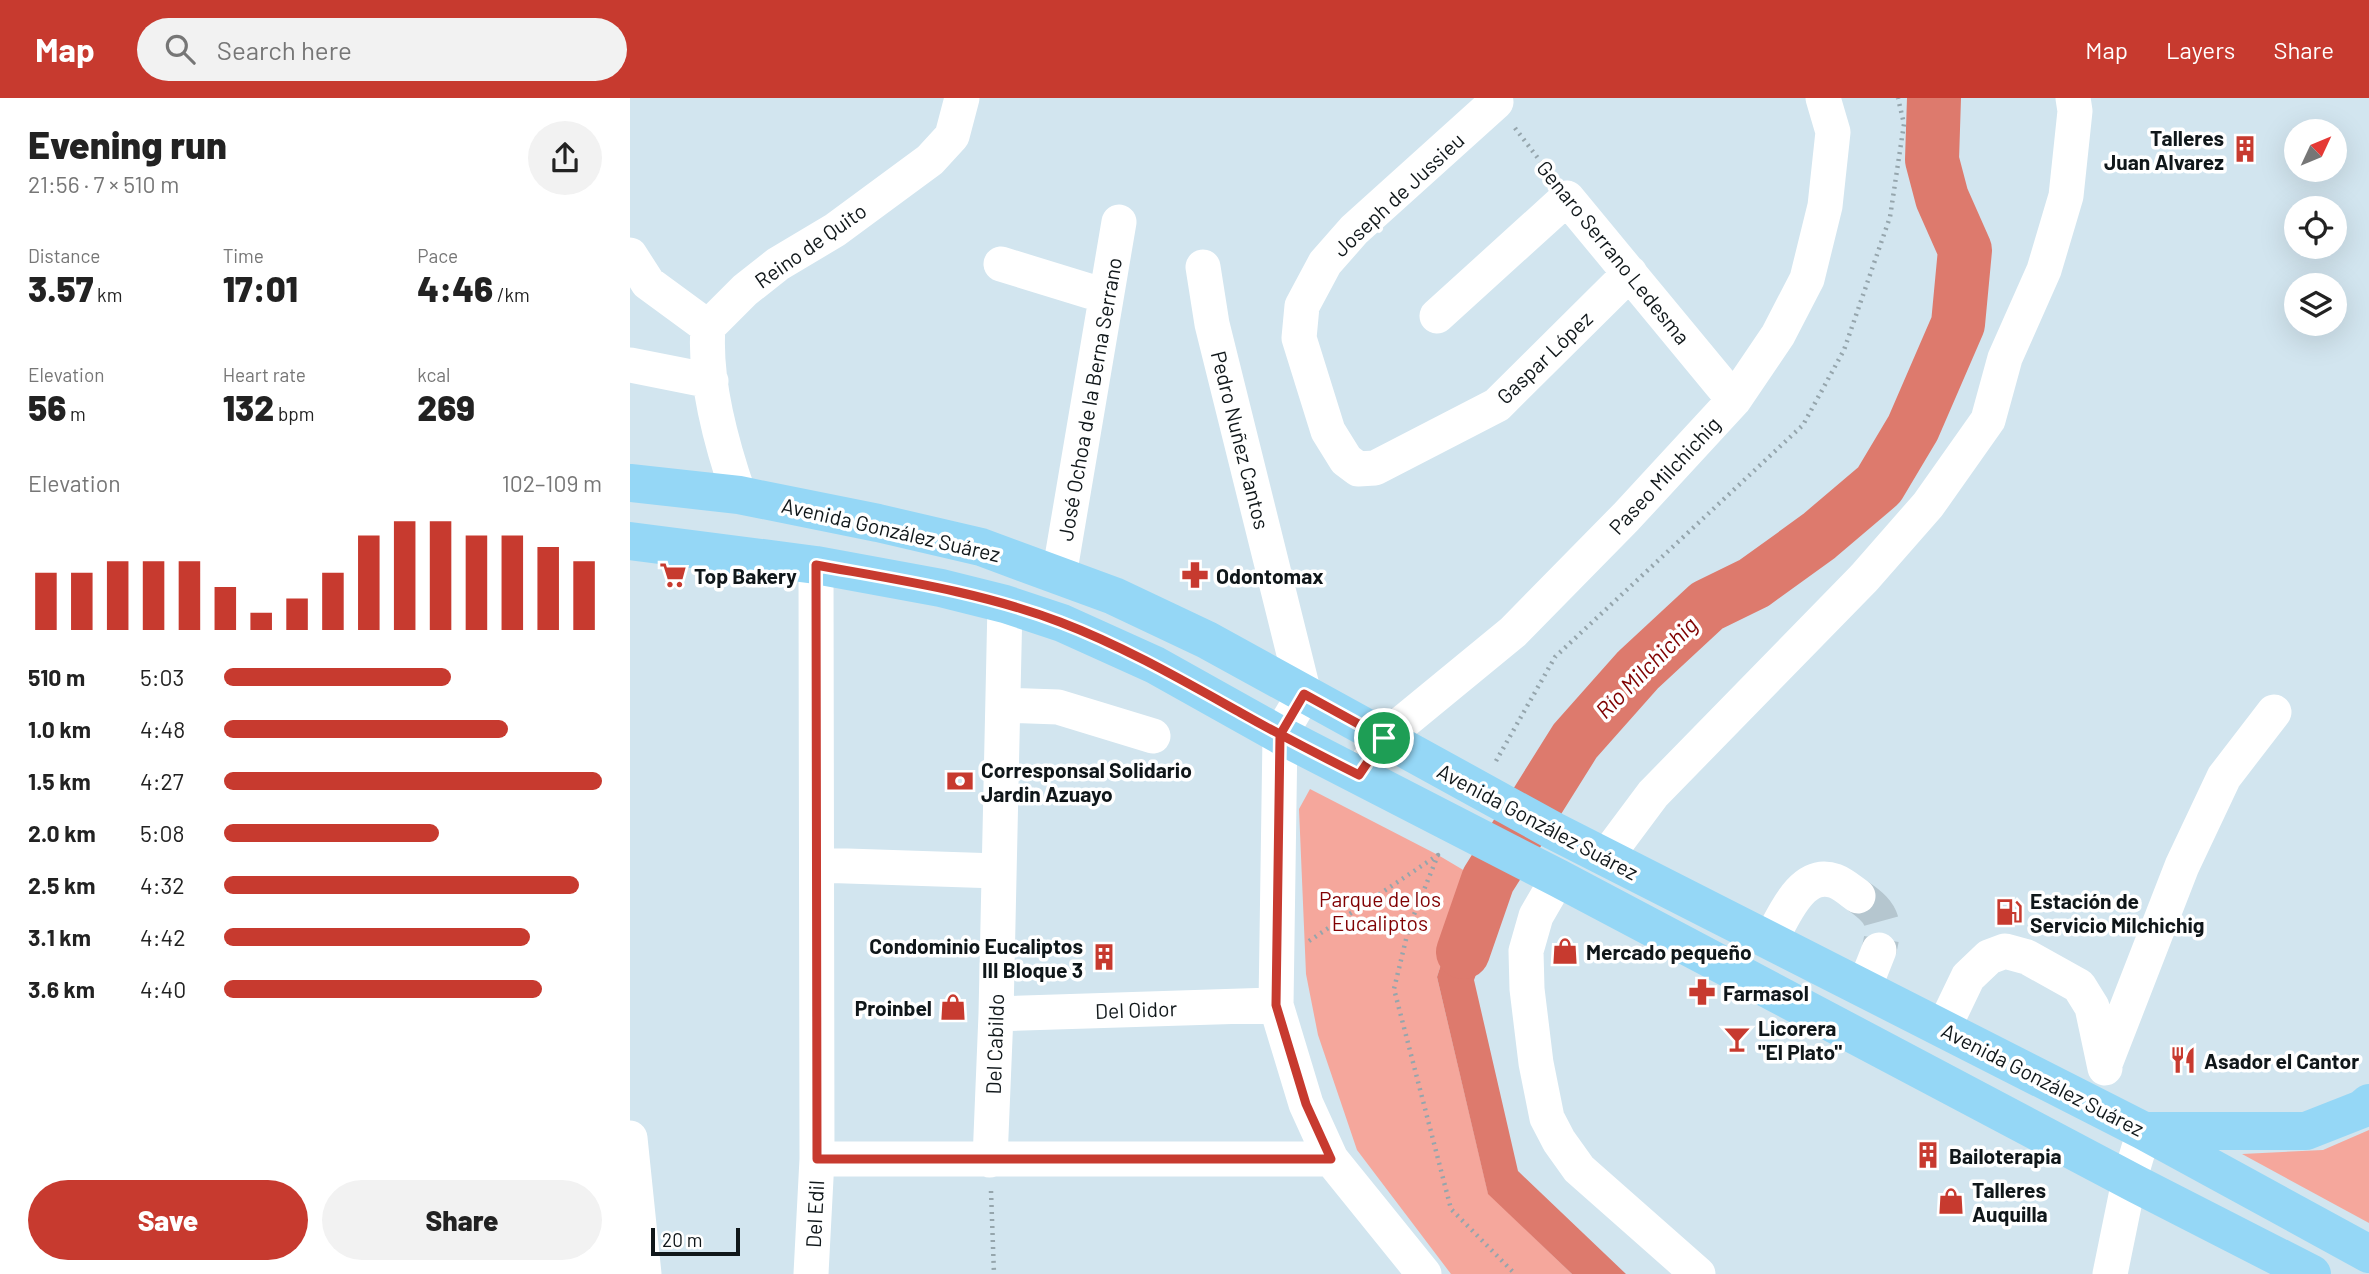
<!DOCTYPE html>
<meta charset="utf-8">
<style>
:root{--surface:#fff;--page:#f2f2f2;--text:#222;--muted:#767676;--accent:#c73a2f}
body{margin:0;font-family:Barlow,sans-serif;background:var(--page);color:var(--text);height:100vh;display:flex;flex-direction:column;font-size:26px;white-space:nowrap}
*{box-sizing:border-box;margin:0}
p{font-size:23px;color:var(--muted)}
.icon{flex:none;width:38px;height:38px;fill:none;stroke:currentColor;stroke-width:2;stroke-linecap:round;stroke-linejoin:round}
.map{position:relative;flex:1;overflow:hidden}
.details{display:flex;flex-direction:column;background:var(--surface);width:630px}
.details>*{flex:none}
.needle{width:46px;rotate:46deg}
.tools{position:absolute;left:1654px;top:21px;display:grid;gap:14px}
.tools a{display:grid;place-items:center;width:63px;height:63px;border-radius:50%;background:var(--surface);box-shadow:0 7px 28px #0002;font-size:35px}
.scale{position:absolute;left:21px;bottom:18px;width:89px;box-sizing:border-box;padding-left:7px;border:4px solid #10171a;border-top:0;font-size:19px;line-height:24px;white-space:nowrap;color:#10171a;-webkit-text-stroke:5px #fff;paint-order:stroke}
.pin{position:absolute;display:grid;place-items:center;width:60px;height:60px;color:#fff;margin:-30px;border:4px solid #fff;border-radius:50%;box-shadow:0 2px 7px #0007}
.round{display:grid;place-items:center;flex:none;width:74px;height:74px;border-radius:37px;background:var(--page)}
.overview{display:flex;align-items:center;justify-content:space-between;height:119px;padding:0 28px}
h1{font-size:38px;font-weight:800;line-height:52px}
.metrics{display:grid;grid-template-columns:repeat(3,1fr);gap:10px;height:119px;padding:7px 28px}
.metrics div{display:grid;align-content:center}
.metrics b{font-size:35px;font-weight:800}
.metrics small{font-size:19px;font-weight:400}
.metrics p{font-size:19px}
.chart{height:196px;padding:14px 28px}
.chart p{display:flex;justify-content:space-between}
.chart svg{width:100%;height:126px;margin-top:7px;stroke:var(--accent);stroke-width:6}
.cta{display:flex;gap:14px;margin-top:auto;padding:14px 28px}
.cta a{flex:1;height:80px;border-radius:42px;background:var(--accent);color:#fff;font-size:28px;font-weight:800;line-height:80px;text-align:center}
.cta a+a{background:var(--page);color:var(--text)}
ul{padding:0 28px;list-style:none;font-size:23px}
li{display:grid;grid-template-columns:112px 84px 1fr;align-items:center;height:52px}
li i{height:18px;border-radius:9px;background:var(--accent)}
header{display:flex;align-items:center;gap:42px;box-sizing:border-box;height:98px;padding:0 35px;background:var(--accent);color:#fff}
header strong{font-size:33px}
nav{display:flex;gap:38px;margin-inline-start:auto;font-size:24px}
.search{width:490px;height:63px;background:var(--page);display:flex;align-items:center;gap:18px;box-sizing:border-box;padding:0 24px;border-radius:38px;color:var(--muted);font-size:26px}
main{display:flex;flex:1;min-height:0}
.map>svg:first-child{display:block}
.green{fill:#f5a79c}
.water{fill:#dd7a6d}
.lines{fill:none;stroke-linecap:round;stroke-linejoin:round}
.river{stroke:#dd7a6d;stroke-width:54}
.minor-tunnel{stroke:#b5c6cf;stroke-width:35;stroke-dasharray:35 18;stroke-linecap:butt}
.path{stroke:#95a5ac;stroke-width:4.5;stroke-dasharray:2 5;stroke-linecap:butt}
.minor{stroke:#fff;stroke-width:35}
.major{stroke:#95d7f6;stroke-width:38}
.route-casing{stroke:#fff;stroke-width:14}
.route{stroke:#c73a2f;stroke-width:9}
.labels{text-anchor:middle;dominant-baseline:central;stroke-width:7;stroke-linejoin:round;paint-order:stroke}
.poi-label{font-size:21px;font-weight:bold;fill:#10171a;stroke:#fff;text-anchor:start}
.street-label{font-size:21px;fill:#10171a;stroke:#fff}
.park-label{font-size:21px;fill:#810103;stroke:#fff}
.water-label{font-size:23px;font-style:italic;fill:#7f0001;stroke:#fff}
</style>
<header>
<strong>Map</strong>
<div class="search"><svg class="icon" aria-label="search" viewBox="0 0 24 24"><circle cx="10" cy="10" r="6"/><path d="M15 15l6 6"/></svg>Search here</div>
<nav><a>Map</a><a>Layers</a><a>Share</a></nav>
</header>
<main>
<section class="details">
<div class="overview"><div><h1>Evening run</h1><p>21:56 · 7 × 510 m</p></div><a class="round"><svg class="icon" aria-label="share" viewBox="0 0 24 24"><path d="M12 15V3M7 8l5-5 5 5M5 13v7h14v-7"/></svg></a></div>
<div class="metrics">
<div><p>Distance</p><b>3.57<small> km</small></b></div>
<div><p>Time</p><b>17:01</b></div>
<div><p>Pace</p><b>4:46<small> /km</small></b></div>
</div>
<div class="metrics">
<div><p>Elevation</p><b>56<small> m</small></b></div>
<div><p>Heart rate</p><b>132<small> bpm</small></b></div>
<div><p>kcal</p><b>269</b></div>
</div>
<div class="chart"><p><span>Elevation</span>102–109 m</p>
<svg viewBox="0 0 160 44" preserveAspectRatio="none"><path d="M5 44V24M15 44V24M25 44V20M35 44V20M45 44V20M55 44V29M65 44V38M75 44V33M85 44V24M95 44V11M105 44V6M115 44V6M125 44V11M135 44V11M145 44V15M155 44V20"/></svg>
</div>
<ul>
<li><b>510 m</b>5:03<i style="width:60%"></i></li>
<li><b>1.0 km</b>4:48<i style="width:75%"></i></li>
<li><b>1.5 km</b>4:27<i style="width:100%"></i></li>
<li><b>2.0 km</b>5:08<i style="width:57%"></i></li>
<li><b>2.5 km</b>4:32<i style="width:94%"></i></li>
<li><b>3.1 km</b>4:42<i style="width:81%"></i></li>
<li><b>3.6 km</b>4:40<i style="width:84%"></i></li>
</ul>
<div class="cta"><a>Save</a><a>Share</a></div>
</section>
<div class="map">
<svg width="1739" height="1176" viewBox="0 0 1739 1176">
<rect width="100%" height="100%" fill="#d2e5ef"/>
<!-- green -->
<path class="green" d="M680,691l128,66 32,19 -33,103 51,216 84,81h-121l-94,-124 -39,-115 -12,-61 -7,-165z
M1739,1032v93l-127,-69 81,-4z"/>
<!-- water -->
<path class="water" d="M840,776l37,16 -33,90 44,191 108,103h-54l-84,-80 -51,-217z"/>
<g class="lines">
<!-- river -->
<path class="river" d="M833,854l25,-72 87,-139 63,-71 69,-64 47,-23 65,-47 60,-51 34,-57 45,-104 7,-74 -23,-52 -10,-38 2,-62"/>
<!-- minor-tunnel -->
<path class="minor-tunnel" d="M1228,798c25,17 28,26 21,54"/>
<!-- path -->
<path class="path" d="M885,30l35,46
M866,663l59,-104 248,-232 41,-75 46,-133 14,-93 -6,-26
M679,843l129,-86 -29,72 -15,62 57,220 64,65
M361,1093l3,83"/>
<!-- minor -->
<path class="minor" d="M866,4l-142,128 -29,33 -23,43 -3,32 29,93 18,29 12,9 17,-1 122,-63 133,-132
M0,157l18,28 60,44
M371,166l104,32
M573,169l9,57 92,370 -24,41 -4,270 30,99 25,55 93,115
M807,218l130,-118 167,202
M0,267l81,16
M109,397c-17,-49 -35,-116 -31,-168l37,-37 33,-26 57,-34 95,-70 22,-24 10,-38
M429,478l60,-354
M373,607l55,2 95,29
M729,677l25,-37 129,-106 113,-115 108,-117 44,-65 29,-56 18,-73 8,-74 -10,-34
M976,759l47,-63 211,-216 64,-73 60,-85 17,-62 39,-88 22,-74 9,-85 -2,-13
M187,767l181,6
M928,780l-22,38 -10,35 1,38 9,74 11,55 12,23 20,28 119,105
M1140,843c13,-23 31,-72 65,-60 8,3 16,10 23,15
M1234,890l15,-38
M366,916l280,-9
M1313,931l25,-52 21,-20 16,-6 22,6 52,29 13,21 13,61
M1475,966l77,-198 42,-89 50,-65
M0,1040l14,136
M187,1061h514
M360,1062l6,-146 9,-410
M181,1176l6,-115 -1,-594
M1480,1176l19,-93 15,-50"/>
<!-- major -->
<path class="major" d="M0,385l109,12 139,28 103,24 133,49 93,44 347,191 590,300 225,123
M0,443l186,24 125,23 64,16 57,19 93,42 125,70 278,143 578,306 176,90
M1520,1033h156l56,-22 7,-6"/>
</g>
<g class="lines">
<defs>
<path id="route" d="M754,640l-25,37c-40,-20 -79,-40 -118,-62 -59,-33 -118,-67 -181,-91 -79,-30 -162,-42 -244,-57l1,594h514l-25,-55 -30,-99 4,-270 24,-41 80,44"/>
</defs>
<!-- route casing -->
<use href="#route" class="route-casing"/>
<!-- route -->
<use href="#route" class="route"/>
</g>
<!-- icons -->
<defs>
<symbol id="building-bare" viewBox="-9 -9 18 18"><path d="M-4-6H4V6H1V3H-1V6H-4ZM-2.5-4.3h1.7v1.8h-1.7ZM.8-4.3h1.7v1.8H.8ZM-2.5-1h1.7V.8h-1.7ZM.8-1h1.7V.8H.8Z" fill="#c73a2f" stroke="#fff" stroke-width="2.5" paint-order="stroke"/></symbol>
<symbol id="supermarket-bare" viewBox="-9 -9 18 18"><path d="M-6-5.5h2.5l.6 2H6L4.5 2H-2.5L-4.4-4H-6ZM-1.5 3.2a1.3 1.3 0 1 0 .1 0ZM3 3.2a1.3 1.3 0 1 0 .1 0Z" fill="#c73a2f" stroke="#fff" stroke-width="2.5" paint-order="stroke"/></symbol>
<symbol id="pharmacy-bare" viewBox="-9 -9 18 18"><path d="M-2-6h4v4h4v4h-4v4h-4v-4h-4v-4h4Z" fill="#c73a2f" stroke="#fff" stroke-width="2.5" paint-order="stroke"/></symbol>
<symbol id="bank-bare" viewBox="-9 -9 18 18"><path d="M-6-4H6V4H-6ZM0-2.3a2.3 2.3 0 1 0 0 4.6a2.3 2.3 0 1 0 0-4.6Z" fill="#c73a2f" stroke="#fff" stroke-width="2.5" paint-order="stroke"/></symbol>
<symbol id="fuel-bare" viewBox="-9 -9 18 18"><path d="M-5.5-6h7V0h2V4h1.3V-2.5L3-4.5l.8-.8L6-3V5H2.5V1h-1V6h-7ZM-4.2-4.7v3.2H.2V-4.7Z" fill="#c73a2f" stroke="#fff" stroke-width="2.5" paint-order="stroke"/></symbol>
<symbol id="shop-bare" viewBox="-9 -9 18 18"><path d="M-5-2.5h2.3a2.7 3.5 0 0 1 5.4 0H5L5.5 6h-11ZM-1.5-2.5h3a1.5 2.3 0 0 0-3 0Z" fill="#c73a2f" stroke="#fff" stroke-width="2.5" paint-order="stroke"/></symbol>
<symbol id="bar-bare" viewBox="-9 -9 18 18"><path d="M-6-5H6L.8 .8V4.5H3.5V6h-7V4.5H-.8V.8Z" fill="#c73a2f" stroke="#fff" stroke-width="2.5" paint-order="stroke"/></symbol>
<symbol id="restaurant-bare" viewBox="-9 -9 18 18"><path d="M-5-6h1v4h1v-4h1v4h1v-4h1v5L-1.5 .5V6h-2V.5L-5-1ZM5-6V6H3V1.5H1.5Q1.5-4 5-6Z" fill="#c73a2f" stroke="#fff" stroke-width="2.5" paint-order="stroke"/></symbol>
</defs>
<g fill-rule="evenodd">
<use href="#building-bare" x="1596" y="32" width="38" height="38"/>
<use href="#supermarket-bare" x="24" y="458" width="38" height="38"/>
<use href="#pharmacy-bare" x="546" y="458" width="38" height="38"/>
<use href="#bank-bare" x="311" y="664" width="38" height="38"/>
<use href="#fuel-bare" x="1360" y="795" width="38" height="38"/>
<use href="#shop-bare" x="916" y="834" width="38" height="38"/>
<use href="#building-bare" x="455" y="840" width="38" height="38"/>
<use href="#pharmacy-bare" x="1053" y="875" width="38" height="38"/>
<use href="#shop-bare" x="304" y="890" width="38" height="38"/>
<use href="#bar-bare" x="1088" y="922" width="38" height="38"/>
<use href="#restaurant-bare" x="1534" y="943" width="38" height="38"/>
<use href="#building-bare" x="1279" y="1038" width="38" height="38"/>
<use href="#shop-bare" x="1302" y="1084" width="38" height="38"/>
</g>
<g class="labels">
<!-- poi labels -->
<g class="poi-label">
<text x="1594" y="39" text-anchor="end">Talleres<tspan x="1594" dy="24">Juan Alvarez</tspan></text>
<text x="64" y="477">Top Bakery</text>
<text x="586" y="477">Odontomax</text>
<text x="351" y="671">Corresponsal Solidario<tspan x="351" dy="24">Jardin Azuayo</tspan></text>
<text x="1400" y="802">Estación de<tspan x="1400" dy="24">Servicio Milchichig</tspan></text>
<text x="453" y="847" text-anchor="end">Condominio Eucaliptos<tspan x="453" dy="24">III Bloque 3</tspan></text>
<text x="956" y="853">Mercado pequeño</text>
<text x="1093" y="894">Farmasol</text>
<text x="302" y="909" text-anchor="end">Proinbel</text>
<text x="1128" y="929">Licorera<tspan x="1128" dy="24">"El Plato"</tspan></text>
<text x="1574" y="962">Asador el Cantor</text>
<text x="1319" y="1057">Bailoterapia</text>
<text x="1342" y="1091">Talleres<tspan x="1342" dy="24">Auquilla</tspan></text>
</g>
<!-- street labels -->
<g class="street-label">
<text transform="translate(768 96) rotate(-43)">Joseph de Jussieu</text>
<text transform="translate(180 147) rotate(-35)">Reino de Quito</text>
<text transform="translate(984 154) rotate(51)">Genaro Serrano Ledesma</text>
<text transform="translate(914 259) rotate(-44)">Gaspar López</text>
<text transform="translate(459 301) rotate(-80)">José Ochoa de la Berna Serrano</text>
<text transform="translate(611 342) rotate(76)">Pedro Nuñez Cantos</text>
<text transform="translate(1034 377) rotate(-47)">Paseo Milchichig</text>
<text transform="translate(261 431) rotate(13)">Avenida González Suárez</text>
<text transform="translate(908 723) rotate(28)">Avenida González Suárez</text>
<text transform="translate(506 911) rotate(-2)">Del Oidor</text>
<text transform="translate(364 946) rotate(-88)">Del Cabildo</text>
<text transform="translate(1413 981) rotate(27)">Avenida González Suárez</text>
<text transform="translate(184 1116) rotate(-87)">Del Edil</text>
</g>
<!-- park labels -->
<g class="park-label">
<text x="750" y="800">Parque de los<tspan x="750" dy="24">Eucaliptos</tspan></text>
</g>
<!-- water labels -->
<g class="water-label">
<text transform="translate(1016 569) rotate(-45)">Río Milchichig</text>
</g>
</g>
</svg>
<div class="tools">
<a><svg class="needle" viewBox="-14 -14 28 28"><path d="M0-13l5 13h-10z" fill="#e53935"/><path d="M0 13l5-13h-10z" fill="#767676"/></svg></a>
<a><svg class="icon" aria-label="locate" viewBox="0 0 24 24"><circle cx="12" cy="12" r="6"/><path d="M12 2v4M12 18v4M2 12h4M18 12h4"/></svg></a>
<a><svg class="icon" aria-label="layers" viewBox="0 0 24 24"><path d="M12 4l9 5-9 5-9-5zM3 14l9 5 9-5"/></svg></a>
</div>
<div class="scale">20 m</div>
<div class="pin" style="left:754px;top:640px;background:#1e9e55"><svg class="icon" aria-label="arrive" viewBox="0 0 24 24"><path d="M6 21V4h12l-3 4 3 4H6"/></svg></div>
</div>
</main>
